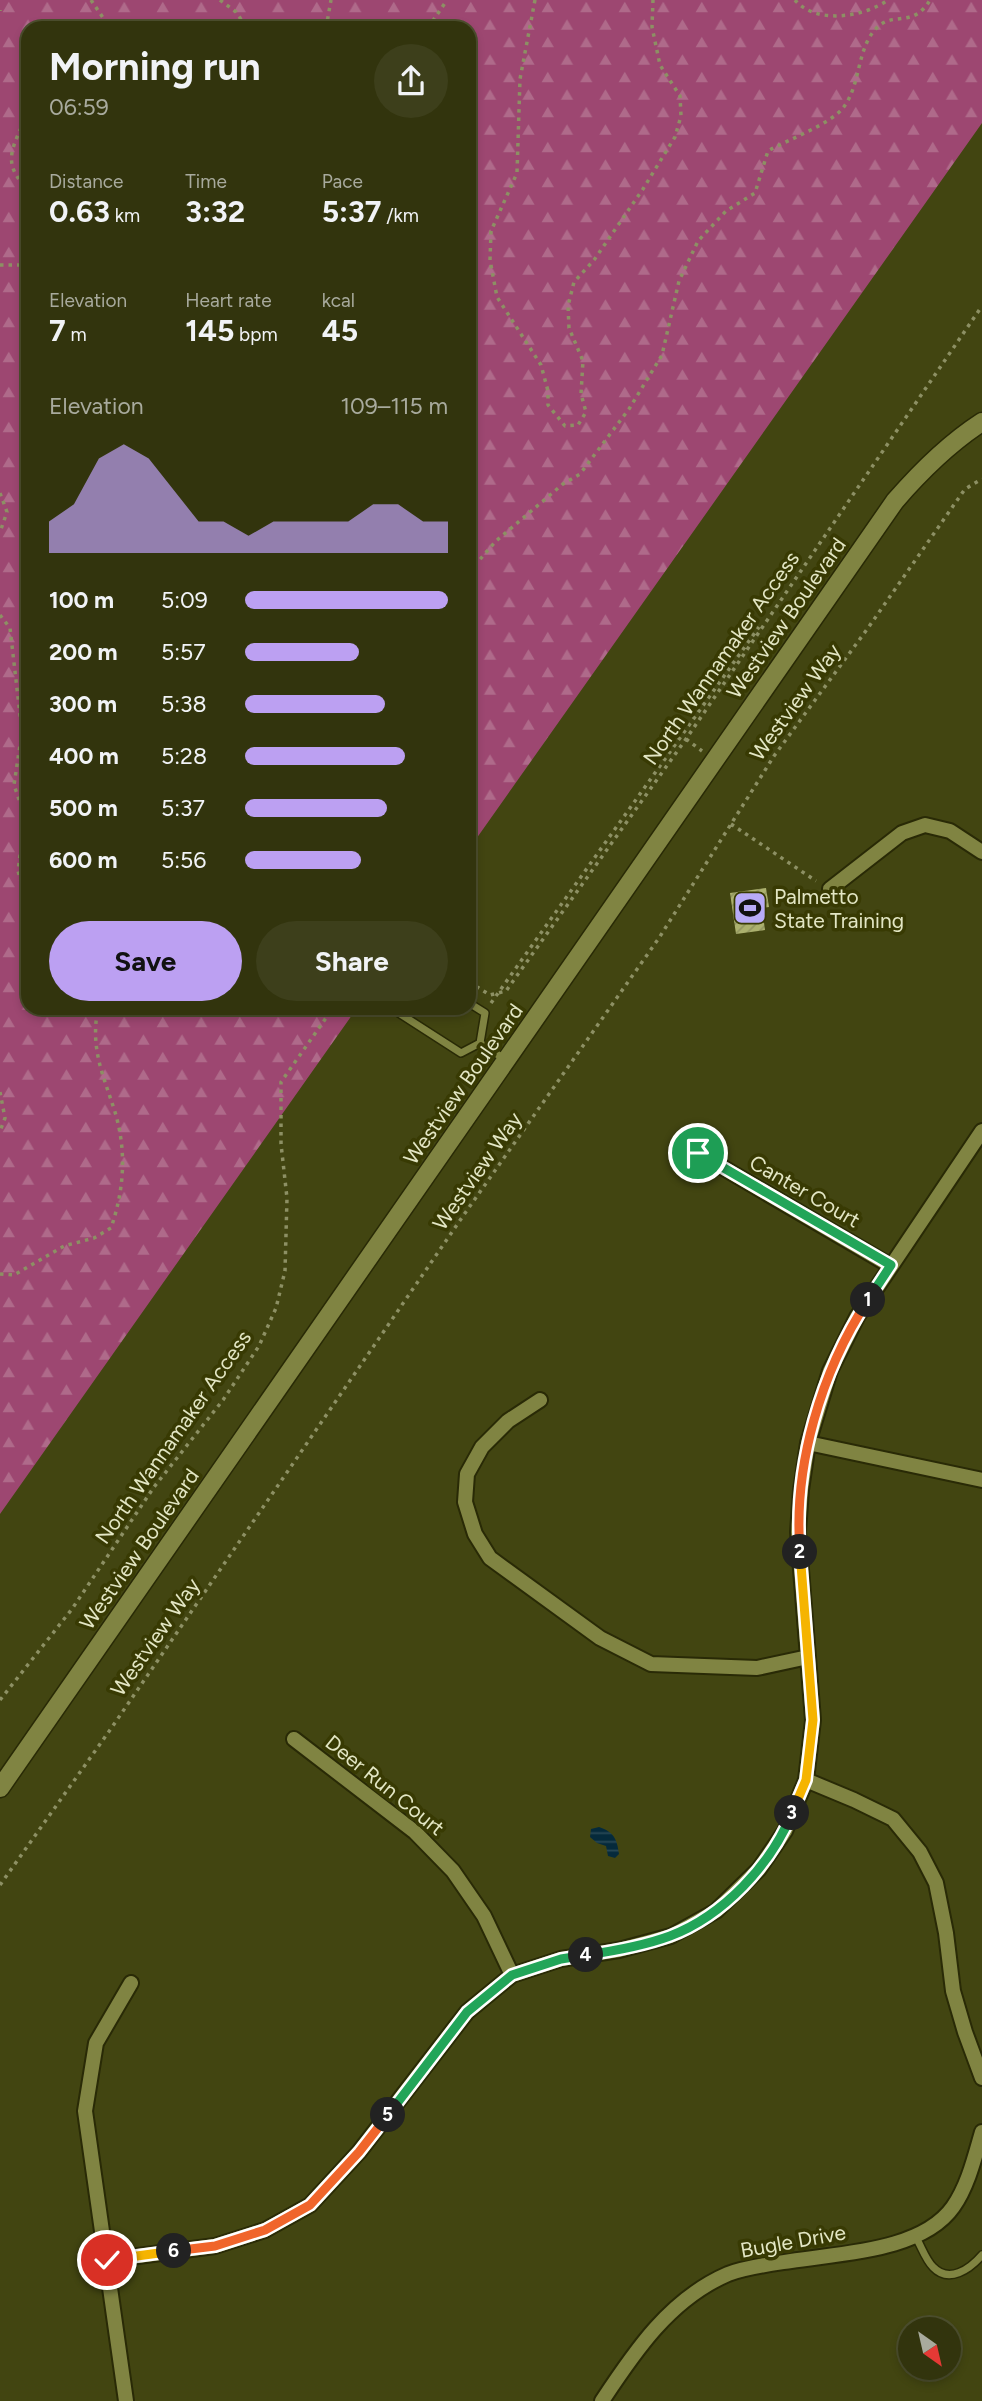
<!DOCTYPE html>
<meta charset="utf-8">
<style>
:root{--surface:#32340d;--page:#3d3f1b;--text:#f1f3f6;--muted:#a8aa9d;--line:#4d4f2e;--accent:#bca0f2}
body{margin:0;font-family:Figtree,sans-serif;background:var(--page);color:var(--text);height:100vh;display:flex;flex-direction:column;font-size:26px;white-space:nowrap}
*{box-sizing:border-box;margin:0}
p{font-size:23px;color:var(--muted)}
.icon{flex:none;width:38px;height:38px;fill:none;stroke:currentColor;stroke-width:2;stroke-linecap:round;stroke-linejoin:round}
.map{position:relative;flex:1;overflow:hidden}
.details{position:absolute;left:21px;top:21px;width:455px;height:994px;display:flex;flex-direction:column;background:var(--surface);border-radius:21px;box-shadow:0 4px 10px #0003,0 0 0 2px var(--line)}
.details>*{flex:none}
.needle{width:46px;rotate:146deg}
.controls{position:absolute;left:898px;top:2317px;display:grid;gap:14px}
.controls a{display:grid;place-items:center;width:63px;height:63px;border-radius:50%;background:var(--surface);box-shadow:0 4px 10px #0003,0 0 0 2px var(--line);font-size:35px}
.pin{position:absolute;display:grid;place-items:center;width:60px;height:60px;color:#fff;margin:-30px;border:4px solid #fff;border-radius:50%;box-shadow:0 2px 7px #0007}
.km{position:absolute;width:35px;height:35px;margin:-18px;border-radius:50%;background:#222;color:#fff;font-size:19px;line-height:35px;text-align:center}
.round{display:grid;place-items:center;flex:none;width:74px;height:74px;border-radius:37px;background:var(--page)}
.summary{display:flex;align-items:center;justify-content:space-between;height:119px;padding:0 28px}
h1{font-size:38px;font-weight:700;line-height:52px}
.stats{display:grid;grid-template-columns:repeat(3,1fr);gap:10px;height:119px;padding:7px 28px}
.stats div{display:grid;align-content:center}
.stats b{font-size:30px;font-weight:700}
.stats small{font-size:19px;font-weight:400}
.stats p{font-size:19px}
.chart{height:196px;padding:14px 28px}
.chart p{display:flex;justify-content:space-between}
.chart svg{width:100%;height:126px;margin-top:7px;fill:var(--accent);opacity:.7}
.action{display:flex;gap:14px;margin-top:auto;padding:14px 28px}
.action a{flex:1;height:80px;border-radius:42px;background:var(--accent);color:#111;font-size:28px;font-weight:700;line-height:80px;text-align:center}
.action a+a{background:var(--page);color:var(--text)}
ul{padding:0 28px;list-style:none;font-size:23px}
li{display:grid;grid-template-columns:112px 84px 1fr;align-items:center;height:52px}
li i{height:18px;border-radius:9px;background:var(--accent)}
.map>svg:first-child{display:block}
.forest{fill:url(#forest-firs)}
.water{fill:url(#water-rules)}
.building{fill:url(#building-hatch)}
.lines{fill:none;stroke-linecap:round;stroke-linejoin:round}
.service-casing{stroke:#292a06;stroke-width:10}
.minor-casing{stroke:#292a06;stroke-width:18}
.tertiary-casing{stroke:#292a06;stroke-width:21}
.path{stroke:#8d9064;stroke-width:3.5;stroke-dasharray:3.5 5;stroke-linecap:butt}
.service{stroke:#808442;stroke-width:7}
.minor{stroke:#808442;stroke-width:14}
.tertiary{stroke:#808442;stroke-width:18}
.split-1-casing{stroke:#fff;stroke-width:14}
.split-2-casing{stroke:#fff;stroke-width:14}
.split-3-casing{stroke:#fff;stroke-width:14}
.split-4-casing{stroke:#fff;stroke-width:14}
.split-5-casing{stroke:#fff;stroke-width:14}
.split-6-casing{stroke:#fff;stroke-width:14}
.split-7-casing{stroke:#fff;stroke-width:14}
.split-1{stroke:#22a559;stroke-width:9}
.split-2{stroke:#f0652b;stroke-width:9}
.split-3{stroke:#f5b400;stroke-width:9}
.split-4{stroke:#22a559;stroke-width:9}
.split-5{stroke:#22a559;stroke-width:9}
.split-6{stroke:#f0652b;stroke-width:9}
.split-7{stroke:#f5b400;stroke-width:9}
.labels{text-anchor:middle;dominant-baseline:central;stroke-width:7;stroke-linejoin:round;paint-order:stroke}
.street-label{font-size:21px;fill:#e3e6c4;stroke:#383a03}
.poi-label{font-size:21px;fill:#e3e6c4;stroke:#383a03;text-anchor:start}
</style>
<div class="map">
<svg width="982" height="2401" viewBox="0 0 982 2401">
<defs>
<pattern id="forest-firs" width="22" height="20" patternUnits="userSpaceOnUse" patternTransform="scale(1.75)"><rect width="22" height="20" fill="#9d4771"/><path d="M5 1l3.5 6h-7zM16 11l3.5 6h-7z" fill="#af6a8a"/></pattern>
<pattern id="water-rules" width="6" height="5" patternUnits="userSpaceOnUse" patternTransform="scale(1.75)"><rect width="6" height="5" fill="#052a3b"/><path d="M0 2.5h6" fill="none" stroke="#294956"/></pattern>
<pattern id="building-hatch" width="6" height="6" patternUnits="userSpaceOnUse" patternTransform="scale(1.75)"><rect width="6" height="6" fill="#acb16e"/><path d="M-1 1l2-2M0 6l6-6M5 7l2-2" fill="none" stroke="#929661"/></pattern>
</defs>
<rect width="100%" height="100%" fill="#424511"/>
<!-- forest -->
<path class="forest" d="M0,0h982v123l-513,726v-821h-441v980h329l-357,506z"/>
<!-- water -->
<path class="water" d="M599,1827c15,5 18,12 20,27l-4,4 -7,-2 -2,-10 -9,-3 -7,-6 1,-8z"/>
<!-- building -->
<path class="building" d="M766,888l3,19 -7,1 3,22 -29,4 -6,-41z"/>
<g class="lines">
<defs>
<path id="service" d="M469,1003l16,10 -5,30
M391,1008l70,45 19,-10 26,17
M915,2236c6,9 10,23 18,31 16,17 37,2 49,-12"/>
<path id="minor" d="M830,889l72,-56 23,-8 25,6 32,21
M698,1153l193,113
M540,1400l-32,21 -26,26 -15,27 -2,28 10,32 15,24 110,80 51,26 106,4 51,-11
M808,1443l174,37
M294,1739l121,93 38,39 31,45 28,59
M806,1780l48,20 39,19 27,33 16,31 10,50 7,58 12,41 17,46
M107,2260l108,-14 50,-16 45,-25 49,-53 108,-140 45,-37 49,-16 58,-9 52,-14 45,-25 43,-42 26,-38 21,-51 7,-60 -15,-188 3,-42 7,-47 22,-72 27,-54 125,-186
M126,2401l-41,-290 11,-68 35,-60
M602,2401c33,-50 68,-102 126,-127 18,-7 43,-10 63,-13 50,-8 131,-10 162,-54 15,-21 22,-51 29,-75"/>
<path id="tertiary" d="M0,1788l895,-1287c26,-30 53,-57 87,-79"/>
</defs>
<!-- service casing -->
<use href="#service" class="service-casing"/>
<!-- minor casing -->
<use href="#minor" class="minor-casing"/>
<!-- tertiary casing -->
<use href="#tertiary" class="tertiary-casing"/>
<!-- path -->
<path class="path" d="M91,0l19,28
M220,0l16,12 11,16
M535,0l-15,79 -3,94 -26,58 -1,29 7,37 44,68 7,26v14l17,21 13,-1 8,-13 -5,-18 2,-33 -14,-33 -1,-22 6,-24 20,-22 49,-71 32,-52 6,-21 -1,-20 -20,-31 -8,-38 1,-27
M795,0c21,25 69,17 93,0
M0,10v1
M326,28l5,-28
M428,28l19,-28
M28,124l-6,2c-13,28 -17,40 6,64
M0,265h28
M0,493l7,19 -7,20
M469,572l27,-31 67,-57 17,-10 49,-65 33,-54 17,-74 19,-40 28,-30 29,-18 13,-42c21,-12 61,-26 75,-43 19,-24 13,-64 37,-83 15,-12 34,2 50,-25
M0,615l10,13 12,104 -8,53 11,32 -7,54 10,36
M686,739l16,12
M731,824l85,57
M469,982l21,13 16,-4 180,-252 296,-433
M491,1003l268,-376
M0,1092l5,26 -5,13
M0,1274l14,1 50,-29 30,-8 17,-10c13,-38 16,-76 4,-116 -12,-38 -25,-63 -17,-104
M0,1700l72,-91 82,-122 69,-87 36,-54 17,-38 9,-37 2,-73 -6,-54v-62l52,-74
M0,1885l110,-155 353,-514 196,-278 115,-182 94,-128 97,-139 17,-10"/>
<!-- service -->
<use href="#service" class="service"/>
<!-- minor -->
<use href="#minor" class="minor"/>
<!-- tertiary -->
<use href="#tertiary" class="tertiary"/>
</g>
<g class="lines">
<defs>
<path id="split-1" d="M698,1153l193,112 -23,35"/>
<path id="split-2" d="M800,1552c-7,-86 21,-180 68,-252"/>
<path id="split-3" d="M792,1813l14,-33 7,-60 -13,-168"/>
<path id="split-4" d="M586,1955c28,-4 57,-9 84,-19 53,-20 101,-71 122,-123"/>
<path id="split-5" d="M388,2115l79,-103 45,-37 49,-16 25,-4"/>
<path id="split-6" d="M174,2251l41,-5 50,-16 45,-25 49,-53 29,-37"/>
<path id="split-7" d="M107,2260l67,-9"/>
</defs>
<!-- split-1 casing -->
<use href="#split-1" class="split-1-casing"/>
<!-- split-2 casing -->
<use href="#split-2" class="split-2-casing"/>
<!-- split-3 casing -->
<use href="#split-3" class="split-3-casing"/>
<!-- split-4 casing -->
<use href="#split-4" class="split-4-casing"/>
<!-- split-5 casing -->
<use href="#split-5" class="split-5-casing"/>
<!-- split-6 casing -->
<use href="#split-6" class="split-6-casing"/>
<!-- split-7 casing -->
<use href="#split-7" class="split-7-casing"/>
<!-- split-1 -->
<use href="#split-1" class="split-1"/>
<!-- split-2 -->
<use href="#split-2" class="split-2"/>
<!-- split-3 -->
<use href="#split-3" class="split-3"/>
<!-- split-4 -->
<use href="#split-4" class="split-4"/>
<!-- split-5 -->
<use href="#split-5" class="split-5"/>
<!-- split-6 -->
<use href="#split-6" class="split-6"/>
<!-- split-7 -->
<use href="#split-7" class="split-7"/>
</g>
<!-- icons -->
<defs>
<symbol id="stadium-square" viewBox="-11 -11 22 22"><rect x="-9" y="-9" width="18" height="18" rx="4" fill="#b8abf7" stroke="#383a03"/><path d="M0-5a6.5 5 0 1 0 0 10a6.5 5 0 1 0 0-10ZM-3.5-1.8h7v3.6h-7Z" fill="#111"/></symbol>
</defs>
<g fill-rule="evenodd">
<use href="#stadium-square" x="731" y="889" width="38" height="38"/>
</g>
<g class="labels">
<!-- street labels -->
<g class="street-label">
<text transform="translate(786 618) rotate(-55)">Westview Boulevard</text>
<text transform="translate(721 658) rotate(-55)">North Wannamaker Access</text>
<text transform="translate(795 702) rotate(-54)">Westview Way</text>
<text transform="translate(463 1084) rotate(-55)">Westview Boulevard</text>
<text transform="translate(477 1171) rotate(-55)">Westview Way</text>
<text transform="translate(805 1191) rotate(30)">Canter Court</text>
<text transform="translate(173 1437) rotate(-55)">North Wannamaker Access</text>
<text transform="translate(139 1549) rotate(-55)">Westview Boulevard</text>
<text transform="translate(155 1637) rotate(-55)">Westview Way</text>
<text transform="translate(385 1785) rotate(39)">Deer Run Court</text>
<text transform="translate(793 2241) rotate(-10)">Bugle Drive</text>
</g>
<!-- poi labels -->
<g class="poi-label">
<text x="774" y="896">Palmetto<tspan x="774" dy="24">State Training</tspan></text>
</g>
</g>
</svg>
<div class="controls">
<a><svg class="needle" viewBox="-14 -14 28 28"><path d="M0-13l5 13h-10z" fill="#e53935"/><path d="M0 13l5-13h-10z" fill="#a8aa9d"/></svg></a>
</div>
<div class="pin" style="left:698px;top:1153px;background:#1e9e55"><svg class="icon" aria-label="arrive" viewBox="0 0 24 24"><path d="M6 21V4h12l-3 4 3 4H6"/></svg></div>
<div class="pin" style="left:107px;top:2260px;background:#d93025"><svg class="icon" aria-label="check" viewBox="0 0 24 24"><path d="M5 12l5 5 9-10"/></svg></div>
<b class="km" style="left:868px;top:1300px">1</b>
<b class="km" style="left:800px;top:1552px">2</b>
<b class="km" style="left:792px;top:1813px">3</b>
<b class="km" style="left:586px;top:1955px">4</b>
<b class="km" style="left:388px;top:2115px">5</b>
<b class="km" style="left:174px;top:2251px">6</b>
<section class="details">
<div class="summary"><div><h1>Morning run</h1><p>06:59</p></div><a class="round"><svg class="icon" aria-label="share" viewBox="0 0 24 24"><path d="M12 15V3M7 8l5-5 5 5M5 13v7h14v-7"/></svg></a></div>
<div class="stats">
<div><p>Distance</p><b>0.63<small> km</small></b></div>
<div><p>Time</p><b>3:32</b></div>
<div><p>Pace</p><b>5:37<small> /km</small></b></div>
</div>
<div class="stats">
<div><p>Elevation</p><b>7<small> m</small></b></div>
<div><p>Heart rate</p><b>145<small> bpm</small></b></div>
<div><p>kcal</p><b>45</b></div>
</div>
<div class="chart"><p><span>Elevation</span>109–115 m</p>
<svg viewBox="0 0 160 44" preserveAspectRatio="none"><path d="M0 44V33L10 27L20 11L30 6L40 11L50 22L60 33L70 33L80 38L90 33L100 33L110 33L120 33L130 27L140 27L150 33L160 33V44z"/></svg>
</div>
<ul>
<li><b>100 m</b>5:09<i style="width:100%"></i></li>
<li><b>200 m</b>5:57<i style="width:56%"></i></li>
<li><b>300 m</b>5:38<i style="width:69%"></i></li>
<li><b>400 m</b>5:28<i style="width:79%"></i></li>
<li><b>500 m</b>5:37<i style="width:70%"></i></li>
<li><b>600 m</b>5:56<i style="width:57%"></i></li>
</ul>
<div class="action"><a>Save</a><a>Share</a></div>
</section>
</div>
